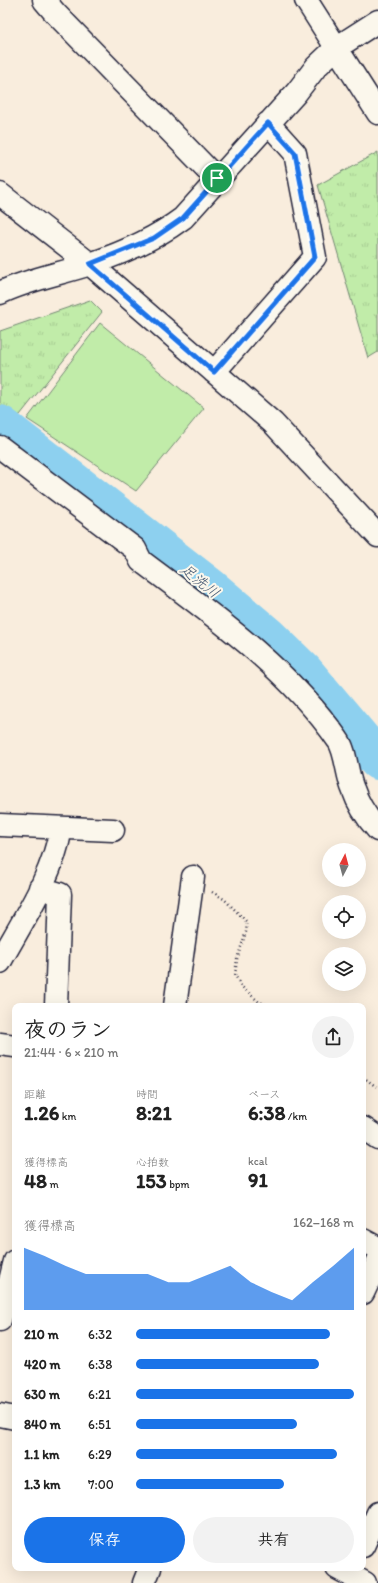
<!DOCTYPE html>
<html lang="ja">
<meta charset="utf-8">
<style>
:root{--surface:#fff;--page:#f2f2f2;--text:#222;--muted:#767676;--accent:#1a73e8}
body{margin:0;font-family:Itim,"Klee One",sans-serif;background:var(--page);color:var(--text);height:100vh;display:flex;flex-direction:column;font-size:15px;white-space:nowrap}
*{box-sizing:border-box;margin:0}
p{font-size:13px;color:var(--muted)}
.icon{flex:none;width:22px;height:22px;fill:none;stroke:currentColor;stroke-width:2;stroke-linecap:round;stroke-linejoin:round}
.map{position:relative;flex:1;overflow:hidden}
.drawer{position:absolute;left:12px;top:1003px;width:354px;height:568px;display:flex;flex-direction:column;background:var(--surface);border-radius:8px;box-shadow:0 4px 16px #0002}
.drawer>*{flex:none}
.needle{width:26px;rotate:6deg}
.controls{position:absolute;left:322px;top:843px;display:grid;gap:8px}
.controls a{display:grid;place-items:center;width:44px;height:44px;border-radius:50%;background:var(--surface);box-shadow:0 4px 16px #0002;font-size:20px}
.pin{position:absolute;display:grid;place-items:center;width:34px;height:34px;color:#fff;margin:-17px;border:2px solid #fff;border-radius:50%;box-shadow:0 1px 4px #0007}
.round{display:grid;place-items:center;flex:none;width:42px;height:42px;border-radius:21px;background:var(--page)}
.head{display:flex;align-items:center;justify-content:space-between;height:68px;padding:0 12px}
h1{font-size:22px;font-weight:700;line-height:30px}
.metrics{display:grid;grid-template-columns:repeat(3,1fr);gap:6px;height:68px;padding:4px 12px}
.metrics div{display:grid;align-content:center}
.metrics b{font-size:20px;font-weight:700}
.metrics small{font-size:11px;font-weight:400}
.metrics p{font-size:11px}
.chart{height:112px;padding:8px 12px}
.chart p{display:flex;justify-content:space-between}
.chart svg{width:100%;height:72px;margin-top:4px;fill:var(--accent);opacity:.7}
.button{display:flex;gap:8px;margin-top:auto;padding:8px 12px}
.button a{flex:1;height:46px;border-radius:24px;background:var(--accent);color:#fff;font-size:16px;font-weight:700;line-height:46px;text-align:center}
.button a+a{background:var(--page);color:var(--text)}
ul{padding:0 12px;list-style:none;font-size:13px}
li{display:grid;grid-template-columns:64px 48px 1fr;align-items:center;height:30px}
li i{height:10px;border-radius:5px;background:var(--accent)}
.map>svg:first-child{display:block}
.grass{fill:url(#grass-tufts);stroke:#728772}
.pitch{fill:#c1eca9;stroke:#728772}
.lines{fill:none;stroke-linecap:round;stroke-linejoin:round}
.river{stroke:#8dd0ef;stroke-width:40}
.minor-casing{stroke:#22223b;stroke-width:25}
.path{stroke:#22223b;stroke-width:2.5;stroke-dasharray:1 3;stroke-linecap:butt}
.minor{stroke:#fbf7ec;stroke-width:22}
.route-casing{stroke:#fff;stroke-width:8}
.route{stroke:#1a73e8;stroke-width:5}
.labels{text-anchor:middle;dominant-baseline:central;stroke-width:4;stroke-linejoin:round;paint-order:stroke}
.water-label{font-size:15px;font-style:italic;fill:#425671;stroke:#fbf7ec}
</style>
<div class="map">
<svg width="378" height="1583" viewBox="0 0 378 1583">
<defs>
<pattern id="grass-tufts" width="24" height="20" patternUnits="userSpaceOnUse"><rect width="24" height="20" fill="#c1eca9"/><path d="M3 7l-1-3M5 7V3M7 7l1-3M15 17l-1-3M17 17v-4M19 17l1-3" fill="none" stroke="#a6ca92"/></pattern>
</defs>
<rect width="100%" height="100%" fill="#f9eddd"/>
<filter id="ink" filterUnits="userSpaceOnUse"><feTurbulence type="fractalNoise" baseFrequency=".025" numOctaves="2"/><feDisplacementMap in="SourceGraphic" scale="8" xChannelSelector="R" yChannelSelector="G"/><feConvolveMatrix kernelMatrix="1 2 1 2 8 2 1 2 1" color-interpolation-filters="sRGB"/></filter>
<g filter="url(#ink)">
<!-- grass -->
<path class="grass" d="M378,152v200l-10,6 -50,-173z
M90,300l12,12 -86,108 -16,-10v-79z"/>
<!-- pitch -->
<path class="pitch" d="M100,323l104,85 -68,83 -109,-72z"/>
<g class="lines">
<!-- river -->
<path class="river" d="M0,425l209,162 59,50 36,35 74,88"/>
<defs>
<path id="minor" d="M44,0l12,14 161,165
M306,0l72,113
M0,194l90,70 183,159 105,113
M0,293c29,-14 60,-19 90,-29 33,-11 65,-25 93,-46l113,-125 20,-26 20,-19 42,-27
M214,372l101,-115 -20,-104 -27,-30
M0,447l135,102 6,12c69,52 147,107 197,179 8,10 9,36 15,49 5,15 15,30 25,41
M0,825l113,5
M40,888l20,6 -4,112
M0,962c23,-42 53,-86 61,-134
M175,1006l18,-129
M0,1044l15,2
M363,1128l15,10
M363,1240l15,8
M363,1293l15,-32
M0,1320l15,-59
M0,1415l15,3
M363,1546l15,-33
M337,1568l28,15
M144,1583l6,-15"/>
</defs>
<!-- minor casing -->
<use href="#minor" class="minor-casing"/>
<!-- path -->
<path class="path" d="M212,892l12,7 23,23 -1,10 -9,27 -2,16 6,11 18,16 12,4
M363,1077l15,11"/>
<!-- minor -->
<use href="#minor" class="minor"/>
</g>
</g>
<g class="lines" filter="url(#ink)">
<defs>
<path id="route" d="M268,123l27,30 20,104 -101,115 -124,-108 64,-26 29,-20z"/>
</defs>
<!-- route casing -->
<use href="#route" class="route-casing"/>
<!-- route -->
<use href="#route" class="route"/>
</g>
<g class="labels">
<!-- water labels -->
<g class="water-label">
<text transform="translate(200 581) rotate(39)">足洗川</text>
</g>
</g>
</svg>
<div class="controls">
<a><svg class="needle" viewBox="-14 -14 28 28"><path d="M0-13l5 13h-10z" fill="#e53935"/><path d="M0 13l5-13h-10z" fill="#767676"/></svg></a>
<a><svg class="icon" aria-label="locate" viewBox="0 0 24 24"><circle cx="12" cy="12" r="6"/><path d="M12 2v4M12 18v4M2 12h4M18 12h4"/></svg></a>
<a><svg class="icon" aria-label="layers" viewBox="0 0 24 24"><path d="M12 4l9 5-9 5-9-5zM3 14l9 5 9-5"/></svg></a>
</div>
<div class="pin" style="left:217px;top:178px;background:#1e9e55"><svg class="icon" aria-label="arrive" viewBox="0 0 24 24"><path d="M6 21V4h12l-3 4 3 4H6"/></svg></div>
<section class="drawer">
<div class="head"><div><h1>夜のラン</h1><p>21:44 · 6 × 210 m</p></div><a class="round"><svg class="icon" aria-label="share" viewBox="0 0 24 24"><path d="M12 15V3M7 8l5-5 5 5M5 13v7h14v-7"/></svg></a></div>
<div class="metrics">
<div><p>距離</p><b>1.26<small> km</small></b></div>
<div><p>時間</p><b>8:21</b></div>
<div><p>ペース</p><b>6:38<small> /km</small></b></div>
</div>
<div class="metrics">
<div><p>獲得標高</p><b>48<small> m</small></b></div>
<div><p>心拍数</p><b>153<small> bpm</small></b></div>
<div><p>kcal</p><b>91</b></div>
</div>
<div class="chart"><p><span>獲得標高</span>162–168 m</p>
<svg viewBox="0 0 160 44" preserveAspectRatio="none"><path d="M0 44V6L10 11L20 17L30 22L40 22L50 22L60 22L70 27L80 27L90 22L100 17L110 27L120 33L130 38L140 27L150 17L160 6V44z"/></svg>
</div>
<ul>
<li><b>210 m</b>6:32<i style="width:89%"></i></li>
<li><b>420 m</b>6:38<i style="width:84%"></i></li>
<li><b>630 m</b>6:21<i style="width:100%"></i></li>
<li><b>840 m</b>6:51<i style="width:74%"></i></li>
<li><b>1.1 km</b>6:29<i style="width:92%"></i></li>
<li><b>1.3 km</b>7:00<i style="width:68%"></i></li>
</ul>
<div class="button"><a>保存</a><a>共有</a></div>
</section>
</div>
